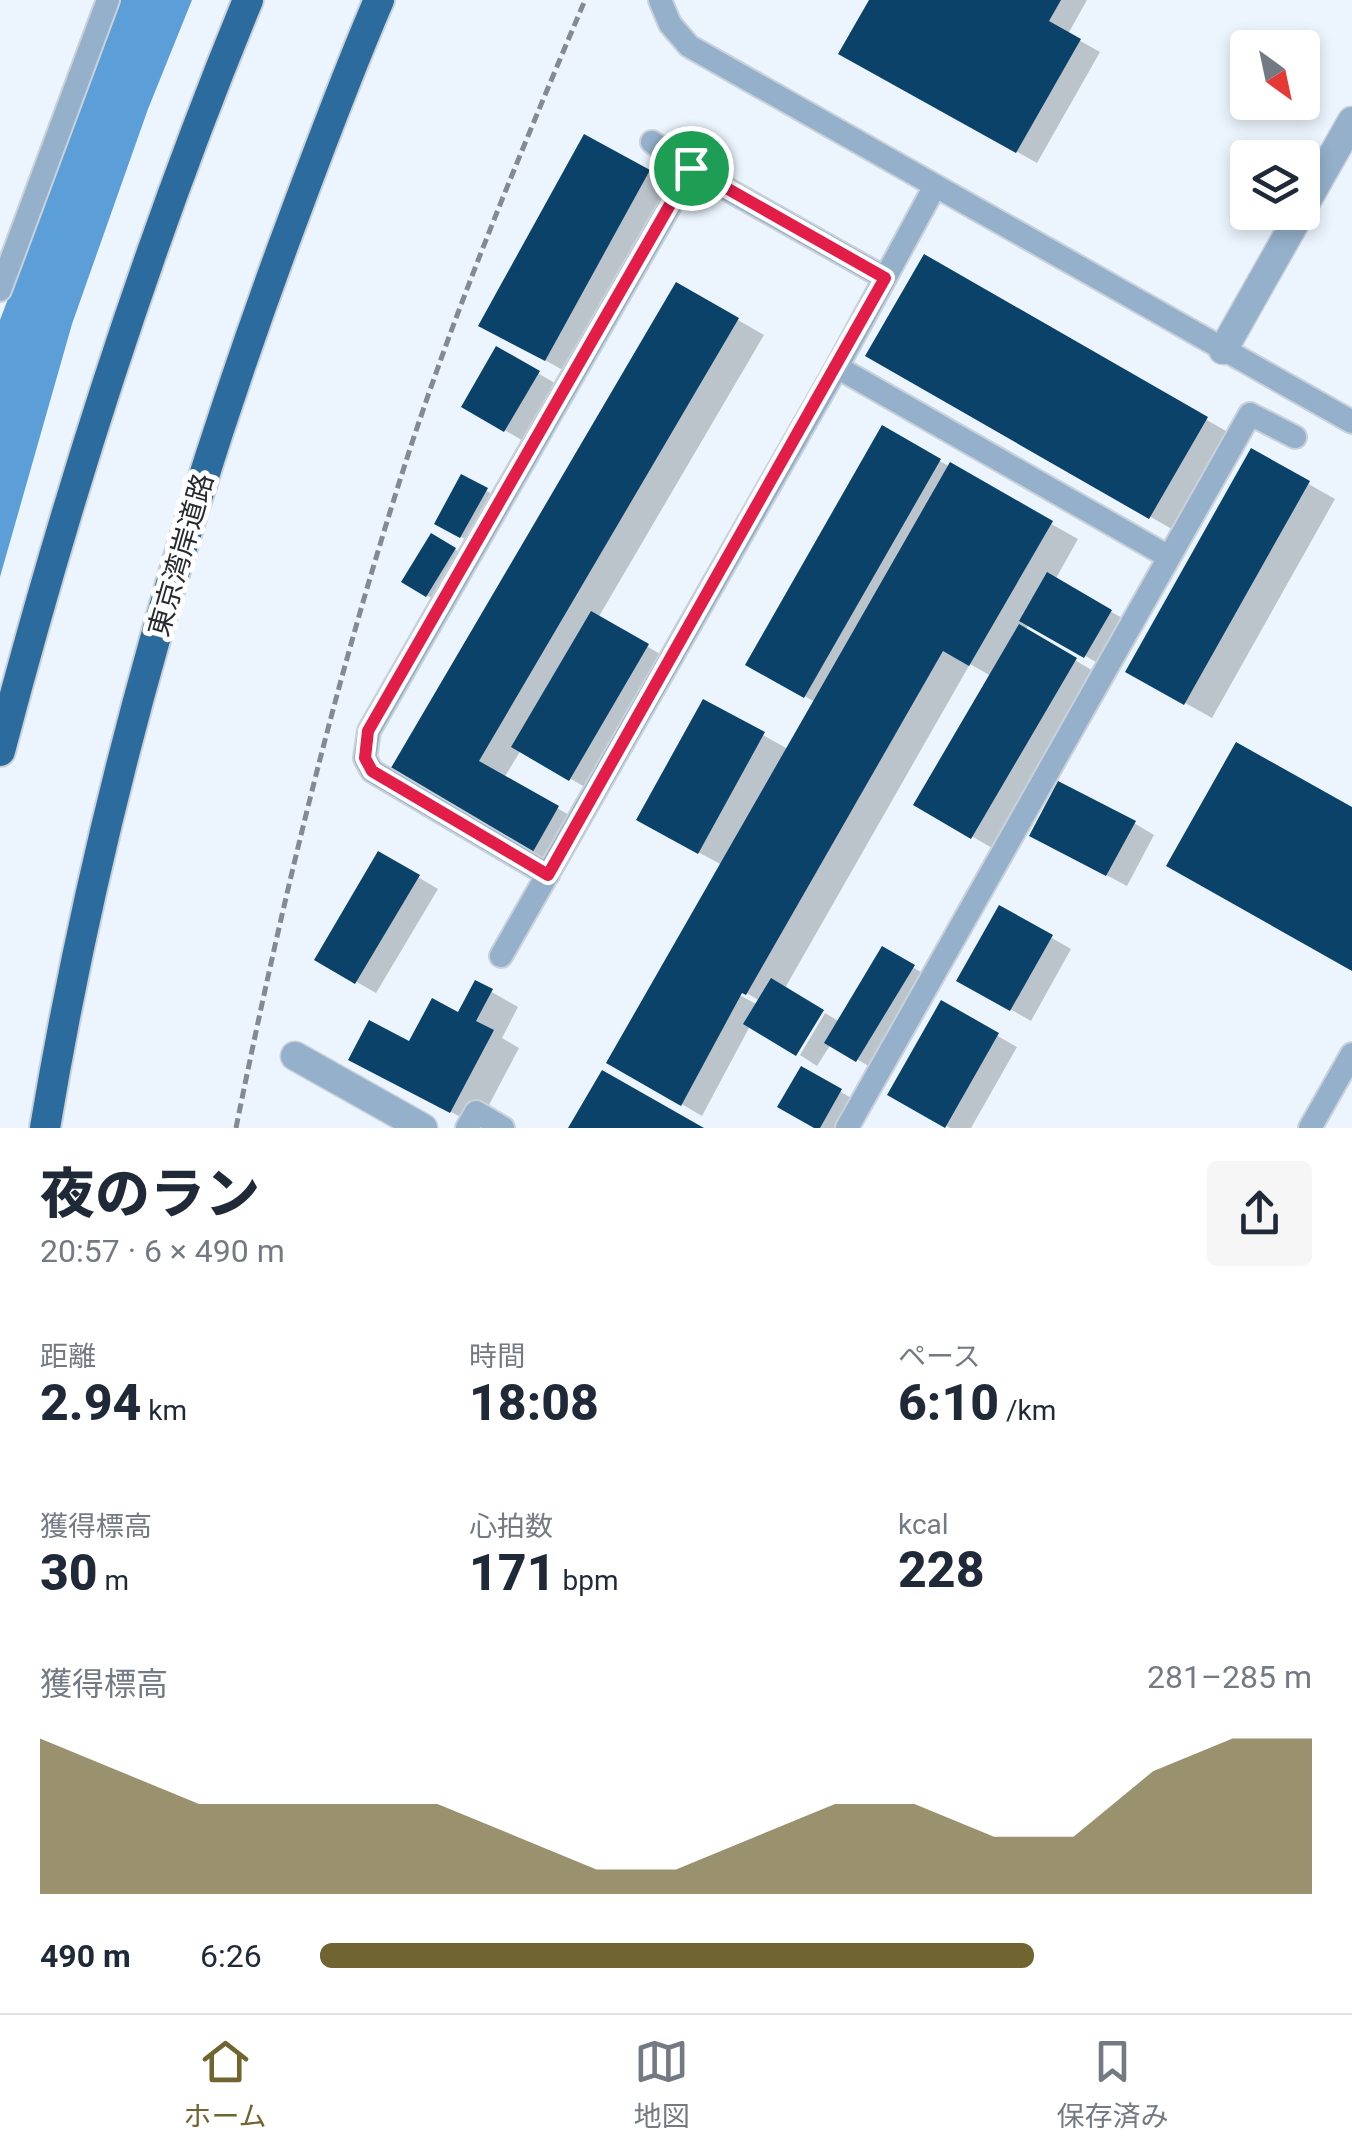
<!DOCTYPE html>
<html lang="ja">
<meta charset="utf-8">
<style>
:root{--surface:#fff;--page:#f6f6f7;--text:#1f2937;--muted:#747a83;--line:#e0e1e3;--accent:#706431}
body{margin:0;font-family:Roboto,"Noto Sans JP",sans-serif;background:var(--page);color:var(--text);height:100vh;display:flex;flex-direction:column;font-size:38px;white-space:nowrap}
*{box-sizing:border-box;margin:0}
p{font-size:32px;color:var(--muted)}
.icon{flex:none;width:55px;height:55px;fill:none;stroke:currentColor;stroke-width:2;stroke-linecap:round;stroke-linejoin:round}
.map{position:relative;height:1128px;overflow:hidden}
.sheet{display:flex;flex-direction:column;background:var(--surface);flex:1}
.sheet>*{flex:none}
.needle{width:65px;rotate:147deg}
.tools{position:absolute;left:1230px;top:30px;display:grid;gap:20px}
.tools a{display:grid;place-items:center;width:90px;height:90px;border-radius:10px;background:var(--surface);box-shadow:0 5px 15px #0003;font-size:50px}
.pin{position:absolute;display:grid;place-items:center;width:85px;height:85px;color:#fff;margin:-42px;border:5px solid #fff;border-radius:50%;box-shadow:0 2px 10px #0007}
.round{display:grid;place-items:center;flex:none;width:105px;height:105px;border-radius:10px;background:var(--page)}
.head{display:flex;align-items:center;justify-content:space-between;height:170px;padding:0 40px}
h1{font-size:55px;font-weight:800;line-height:75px}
.stats{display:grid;grid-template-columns:repeat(3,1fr);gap:15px;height:170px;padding:10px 40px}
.stats div{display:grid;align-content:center}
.stats b{font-size:50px;font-weight:800}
.stats small{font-size:28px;font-weight:400}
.stats p{font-size:28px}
.chart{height:280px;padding:20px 40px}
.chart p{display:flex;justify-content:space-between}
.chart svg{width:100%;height:180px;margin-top:10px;fill:var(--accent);opacity:.7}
ul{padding:0 40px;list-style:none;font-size:32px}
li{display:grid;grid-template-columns:160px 120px 1fr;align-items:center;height:75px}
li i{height:25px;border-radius:12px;background:var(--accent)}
.menu{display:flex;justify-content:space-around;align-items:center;height:140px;border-top:2px solid var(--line);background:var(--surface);font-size:28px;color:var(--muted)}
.menu a{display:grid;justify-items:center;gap:5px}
.menu .active{color:var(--accent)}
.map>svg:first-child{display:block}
.water{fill:#5b9ed8}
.shadow{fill:#0003;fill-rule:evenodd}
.building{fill:#0a426a}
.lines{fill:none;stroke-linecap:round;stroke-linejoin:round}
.minor-casing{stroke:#c9d1d9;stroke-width:26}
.tertiary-casing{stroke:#c9d1d9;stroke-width:31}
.trunk-casing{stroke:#c9d1d9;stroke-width:34}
.path{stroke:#848a91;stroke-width:5;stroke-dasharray:10 5;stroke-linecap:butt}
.minor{stroke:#94b0cb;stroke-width:22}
.tertiary{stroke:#94b0cb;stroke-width:28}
.trunk{stroke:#2c6b9e;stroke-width:30}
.route-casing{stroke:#fff;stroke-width:20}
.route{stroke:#e11d48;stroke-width:12}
.labels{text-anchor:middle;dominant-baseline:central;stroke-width:10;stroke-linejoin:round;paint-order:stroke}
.street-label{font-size:28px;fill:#272b2f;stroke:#fff}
</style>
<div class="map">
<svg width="1352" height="1128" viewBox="0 0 1352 1128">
<rect width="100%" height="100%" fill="#ecf5fe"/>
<!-- water -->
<path class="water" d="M121,0h71l-44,109 -76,215 -72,253v-257z"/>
<!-- shadow -->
<path class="shadow" d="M872,0h215l-19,34 32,18 -63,111 -195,-110z
M585,137l91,50 -104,188 -64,-35z
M925,258l308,177 -56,97 -309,-177z
M677,285l87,50 -166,283 76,44 -77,132 -76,-44 -17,28 74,42 -27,46 -98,-55z
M497,349l61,36 -33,57 -61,-36z
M883,429l195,110 -23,41 76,43 -26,44 -76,-43 -4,7 77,45 -103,176 -83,-48 75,-128 -21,-12 -185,324 -35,38 -48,90 -92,-54 112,-197 -56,-30 38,-133 84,47 27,-47 -67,-38zM733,985l27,16 -2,4 -28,-15z
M1252,452l83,47 -123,219 -84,-47z
M462,477l37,21 -25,46 -37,-20z
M432,536l36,21 -28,46 -36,-21z
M1134,823l20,12 -27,51 -75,-40z
M379,854l59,35 -62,104 -59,-34z
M1000,908l71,41 -40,72 -72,-41z
M883,950l50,29 -56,92 -46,-27 -14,22 -17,-11 25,-42 15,9z
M476,983l42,24 -16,31 17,10 -41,78 -100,-52 32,-29 49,-30z
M942,1004l75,43 -46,81h-21l-60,-34z
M802,1069l51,30 -16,29h-18l-38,-22z"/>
<!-- building -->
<path class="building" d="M869,0h192l-12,21 32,18 -65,114 -178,-99z
M584,134l66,36 -105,191 -67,-35z
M924,254l284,163 -59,102 -284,-163z
M676,282l63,36 -260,443 80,45 -29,51 -142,-84z
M496,346l44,25 -36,61 -43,-25z
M882,425l59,34 -137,239 -59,-33z
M1251,448l59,33 -126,224 -59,-33z
M950,462l103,59 -84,145 -26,-15 -197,344 -4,-2 -61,113 -75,-43z
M461,474l27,14 -28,50 -26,-14z
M431,533l25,15 -30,49 -25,-15z
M1047,572l65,38 -28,48 -65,-37z
M591,611l58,33 -80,137 -58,-34z
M1019,624l58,34 -106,181 -58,-34z
M703,699l62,33 -67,122 -62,-34z
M1236,742l116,65v164l-186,-105z
M1058,781l78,40 -30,55 -77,-40z
M378,851l42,24 -65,109 -41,-24z
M999,905l54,30 -43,76 -54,-30z
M882,946l33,19 -59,97 -32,-19z
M771,978l53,32 -28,46 -53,-32z
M475,980l18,9 -17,32 18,9 -44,83 -102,-53 21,-40 40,21 23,-43 26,14z
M941,1000l58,33 -54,95 -58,-33z
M801,1066l41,23 -22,39h-6l-37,-21z
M602,1070l102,58h-136z"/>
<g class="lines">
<defs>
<path id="minor" d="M660,0l10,24 19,22 663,376
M652,142l39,27 194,109
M0,290l108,-290
M837,367l332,190
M548,875l-176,-104 -7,-13 4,-27 322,-562
M501,956l336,-589 98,-181
M467,1128l9,-16 27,16
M847,1128l403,-714 45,23
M1310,1128l42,-74"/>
<path id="tertiary" d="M1302,209l50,-88
M1223,350l78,-138
M295,1056l128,72"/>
<path id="trunk" d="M0,751c67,-256 147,-506 248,-751
M45,1128c50,-300 133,-597 238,-882 31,-83 61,-165 96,-246"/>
</defs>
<!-- minor casing -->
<use href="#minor" class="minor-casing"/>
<!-- tertiary casing -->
<use href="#tertiary" class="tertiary-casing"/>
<!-- trunk casing -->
<use href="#trunk" class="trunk-casing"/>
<!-- path -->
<path class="path" d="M236,1128c46,-228 101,-454 173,-676 50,-153 113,-303 176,-452"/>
<!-- minor -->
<use href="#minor" class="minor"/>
<!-- tertiary -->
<use href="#tertiary" class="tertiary"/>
<!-- trunk -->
<use href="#trunk" class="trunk"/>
</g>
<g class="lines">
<defs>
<path id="route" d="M691,168l194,110 -337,597 -176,-104 -7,-13 3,-27z"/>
</defs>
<!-- route casing -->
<use href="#route" class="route-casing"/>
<!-- route -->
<use href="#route" class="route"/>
</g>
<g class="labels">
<!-- street labels -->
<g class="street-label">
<text transform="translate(181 555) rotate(-74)">東京湾岸道路</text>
</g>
</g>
</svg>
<div class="tools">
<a><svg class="needle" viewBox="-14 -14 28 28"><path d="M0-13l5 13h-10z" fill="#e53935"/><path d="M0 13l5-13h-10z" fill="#747a83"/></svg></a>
<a><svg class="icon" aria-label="layers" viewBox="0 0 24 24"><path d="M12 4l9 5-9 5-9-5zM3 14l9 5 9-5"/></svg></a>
</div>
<div class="pin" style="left:691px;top:168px;background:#1e9e55"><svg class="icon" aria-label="arrive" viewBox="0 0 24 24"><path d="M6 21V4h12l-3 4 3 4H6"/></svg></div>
</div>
<section class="sheet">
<div class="head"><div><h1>夜のラン</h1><p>20:57 · 6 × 490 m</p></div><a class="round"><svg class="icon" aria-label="share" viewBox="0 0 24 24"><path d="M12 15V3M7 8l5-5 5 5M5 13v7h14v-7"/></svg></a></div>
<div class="stats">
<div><p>距離</p><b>2.94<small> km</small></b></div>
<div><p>時間</p><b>18:08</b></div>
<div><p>ペース</p><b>6:10<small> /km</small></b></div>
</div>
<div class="stats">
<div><p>獲得標高</p><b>30<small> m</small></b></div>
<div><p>心拍数</p><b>171<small> bpm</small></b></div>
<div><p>kcal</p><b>228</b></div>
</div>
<div class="chart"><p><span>獲得標高</span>281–285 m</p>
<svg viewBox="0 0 160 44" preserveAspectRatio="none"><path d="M0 44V6L10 14L20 22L30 22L40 22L50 22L60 30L70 38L80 38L90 30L100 22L110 22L120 30L130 30L140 14L150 6L160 6V44z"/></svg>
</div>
<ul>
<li><b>490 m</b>6:26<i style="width:72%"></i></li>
</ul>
</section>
<nav class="menu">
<a class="active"><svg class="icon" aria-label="home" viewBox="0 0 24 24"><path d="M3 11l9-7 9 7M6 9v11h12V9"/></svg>ホーム</a>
<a><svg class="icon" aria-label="map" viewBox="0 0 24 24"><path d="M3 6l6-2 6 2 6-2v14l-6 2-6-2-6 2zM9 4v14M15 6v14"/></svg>地図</a>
<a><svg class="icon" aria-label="saved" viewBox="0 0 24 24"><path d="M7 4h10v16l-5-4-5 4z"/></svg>保存済み</a>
</nav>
